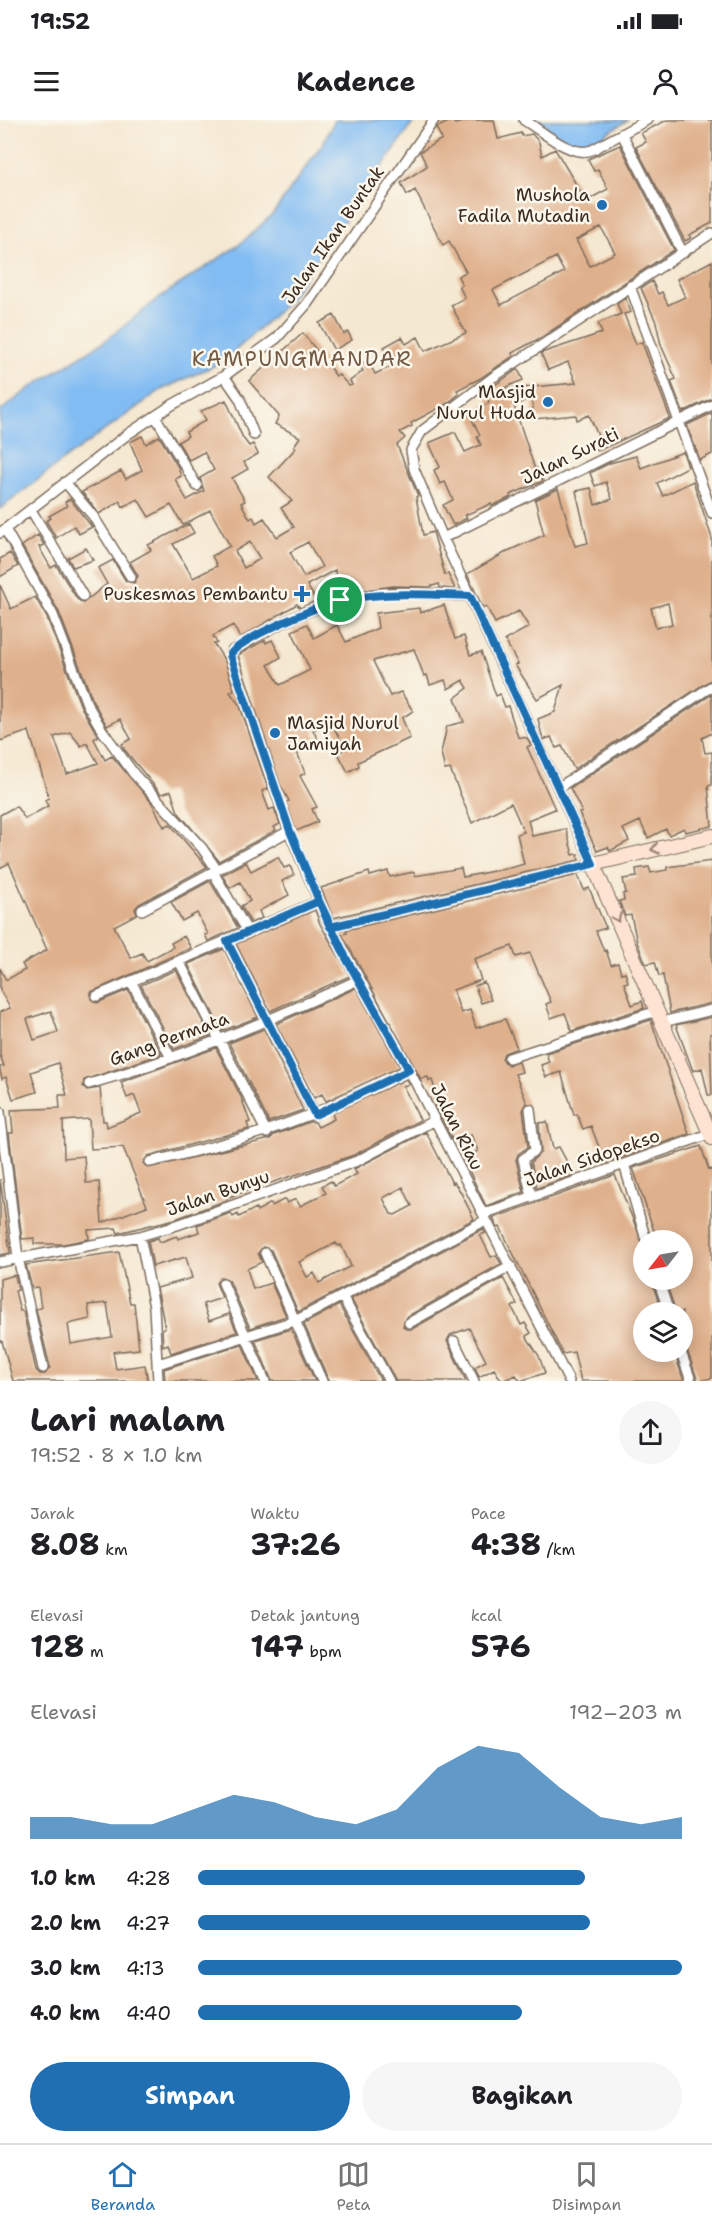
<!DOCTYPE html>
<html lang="id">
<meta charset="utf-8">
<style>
:root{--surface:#fff;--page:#f6f6f6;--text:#202124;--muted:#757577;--line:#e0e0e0;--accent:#1f6fb2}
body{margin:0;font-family:"Shantell Sans",sans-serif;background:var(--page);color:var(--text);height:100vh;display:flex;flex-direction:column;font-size:22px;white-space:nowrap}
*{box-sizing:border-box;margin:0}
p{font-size:20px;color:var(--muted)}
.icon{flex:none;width:33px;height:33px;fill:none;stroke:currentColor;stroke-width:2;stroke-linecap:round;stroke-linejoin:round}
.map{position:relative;height:1261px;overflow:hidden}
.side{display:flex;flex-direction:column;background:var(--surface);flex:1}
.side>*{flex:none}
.needle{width:39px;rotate:239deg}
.fabs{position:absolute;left:633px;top:1110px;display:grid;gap:12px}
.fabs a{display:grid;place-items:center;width:60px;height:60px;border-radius:50%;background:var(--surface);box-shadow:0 3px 15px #0003;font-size:30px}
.pin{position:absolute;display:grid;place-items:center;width:51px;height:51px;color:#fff;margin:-26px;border:3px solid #fff;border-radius:50%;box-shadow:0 2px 6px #0007}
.round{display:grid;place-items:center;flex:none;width:63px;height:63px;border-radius:32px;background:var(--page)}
.headline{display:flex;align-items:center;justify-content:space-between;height:102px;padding:0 30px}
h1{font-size:33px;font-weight:700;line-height:45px}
.figures{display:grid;grid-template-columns:repeat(3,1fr);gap:9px;height:102px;padding:6px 30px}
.figures div{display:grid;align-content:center}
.figures b{font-size:30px;font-weight:700}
.figures small{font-size:16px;font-weight:400}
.figures p{font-size:16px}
.chart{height:168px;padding:12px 30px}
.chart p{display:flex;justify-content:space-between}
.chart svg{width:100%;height:108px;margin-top:6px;fill:var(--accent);opacity:.7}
.primary-button{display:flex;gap:12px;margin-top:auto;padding:12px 30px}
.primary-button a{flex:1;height:69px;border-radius:36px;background:var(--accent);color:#fff;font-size:24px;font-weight:700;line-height:69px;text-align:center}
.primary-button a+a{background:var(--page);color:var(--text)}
ul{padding:0 30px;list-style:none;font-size:20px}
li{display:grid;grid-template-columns:96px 72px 1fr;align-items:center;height:45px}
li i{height:15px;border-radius:8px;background:var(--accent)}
.status{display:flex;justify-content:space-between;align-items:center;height:42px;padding:0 30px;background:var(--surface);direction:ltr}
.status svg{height:16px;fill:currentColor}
header{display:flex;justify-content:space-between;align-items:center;height:78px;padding:0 30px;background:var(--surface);font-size:27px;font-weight:700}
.dock{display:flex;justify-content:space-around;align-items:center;height:84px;border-top:2px solid var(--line);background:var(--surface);font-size:16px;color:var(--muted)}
.dock a{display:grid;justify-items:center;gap:3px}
.dock .current{color:var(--accent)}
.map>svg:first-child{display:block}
.water{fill:#81bcf3;stroke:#5e7388;stroke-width:1.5}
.building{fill:#dfb08c;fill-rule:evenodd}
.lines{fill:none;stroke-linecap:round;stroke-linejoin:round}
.minor-casing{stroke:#7c6c5d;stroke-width:12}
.secondary-casing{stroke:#7c6c5d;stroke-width:16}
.minor{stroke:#fff;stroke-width:9}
.secondary{stroke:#fee3d2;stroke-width:14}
.oneway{stroke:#9c8678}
.route-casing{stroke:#fff;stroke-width:12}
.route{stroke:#1f6fb2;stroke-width:8}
.poi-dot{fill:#1f6fb2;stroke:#fbf7ec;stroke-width:2}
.labels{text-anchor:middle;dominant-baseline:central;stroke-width:5;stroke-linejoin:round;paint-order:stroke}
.poi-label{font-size:18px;fill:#3b2a1e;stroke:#fbf7ec;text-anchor:end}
.street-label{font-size:18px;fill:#3b2a1e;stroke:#fbf7ec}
.quarter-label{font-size:21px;letter-spacing:1.5px;fill:#745944;stroke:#fbf7ec}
</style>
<div class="status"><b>19:52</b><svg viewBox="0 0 49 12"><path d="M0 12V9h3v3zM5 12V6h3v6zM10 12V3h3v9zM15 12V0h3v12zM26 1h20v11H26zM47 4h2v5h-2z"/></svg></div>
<header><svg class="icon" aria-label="menu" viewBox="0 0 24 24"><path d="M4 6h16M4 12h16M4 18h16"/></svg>Kadence<svg class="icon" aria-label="person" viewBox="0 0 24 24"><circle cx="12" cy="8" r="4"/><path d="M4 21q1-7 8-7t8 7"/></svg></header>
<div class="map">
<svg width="712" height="1261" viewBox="0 0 712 1261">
<rect width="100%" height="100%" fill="#fbf7ec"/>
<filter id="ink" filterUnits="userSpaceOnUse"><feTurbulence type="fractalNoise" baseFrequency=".0167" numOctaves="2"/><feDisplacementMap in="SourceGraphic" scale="12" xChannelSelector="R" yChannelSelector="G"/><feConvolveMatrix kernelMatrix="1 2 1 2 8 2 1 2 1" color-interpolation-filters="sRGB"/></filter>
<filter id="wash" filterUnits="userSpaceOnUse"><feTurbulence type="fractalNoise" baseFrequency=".008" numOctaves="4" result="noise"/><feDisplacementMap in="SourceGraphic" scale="24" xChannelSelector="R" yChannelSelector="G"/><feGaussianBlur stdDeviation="1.35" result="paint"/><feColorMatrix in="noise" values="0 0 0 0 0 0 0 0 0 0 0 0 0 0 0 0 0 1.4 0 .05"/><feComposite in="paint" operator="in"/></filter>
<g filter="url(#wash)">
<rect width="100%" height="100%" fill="#f5e8d1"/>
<!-- water -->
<path class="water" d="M335,0h80l-129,184 -62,57 -63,29 -100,72 -61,47v-98l30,-23 75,-47 55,-44 79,-52 34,-31 50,-71z
M533,0h95l-38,24 -17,2z"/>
<g id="blocks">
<!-- building -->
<path class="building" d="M452,0l3,4 17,-4h22l4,19 23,-6 1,3 10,-2 7,8 3,14 13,-7 31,52 22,-12 -10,-20 -4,2 -6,-12 32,-14 54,105 -132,87 -30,16 1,3 -34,23 -22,11 2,4 -11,9 -37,20 1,3 -12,6 5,6 -8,7 21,51 -2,1 7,38 10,-3 12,43 3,-1 7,15 -15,-1 -1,-4 -10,3 -36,-1 -54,8 -4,-24 -28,15 9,16 -16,7 -3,-4 -57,34 -7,-13 -20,11 4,7 -3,1 11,17 9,29 -4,2 10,14 28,83 -6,2 7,19 5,-2 6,16 -6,3 2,3 -57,31 -41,-49 -7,-21 -10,3 -37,-45 -2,-5 9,-5 -11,-20 -13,7 -14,-25 -34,-89 -37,-66 16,-11 6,10 -5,2 12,21 5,-3 21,34 6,4 24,-19 -9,-16 15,-8 13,21 8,2 4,-7 -8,-14 21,-12 -3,-5 41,-21 5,9 -21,11 20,34 24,-12 -5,-10 18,-10 -20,-36 -27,15 -12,-20 -22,12 -11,-18 -15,8 -3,-6 -21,13 -17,-22 39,-21 5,8 16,-9 -12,-28 12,-6 4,8 13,-8 19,31 3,9 -6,3 12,21 17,-9 -4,-13 14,-8 -10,-18 -15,8 -11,-18 10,-6 -2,-4 20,-12 -5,-9 25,-11 17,38 6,8 4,-2 5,10 -14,8 4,7 -16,9 13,23 -4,2 9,16 3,-2 3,6 8,-5 13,19 17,-10 -13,-19 11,-7 -23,-24 27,-29 -2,-2 6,-9 -25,-13 4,-8 -30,-35 54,-48 33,43 2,-2 11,12 3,-1 -2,-4 13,-10 -4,-6 9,-5 7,14 19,-9 -10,-18 18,-10 4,7 12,-7 7,14 41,-18 -15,-28 14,-7 -6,-12 3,-1 -4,-9 8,-4 -17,-31 -6,4 -28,-55 -8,5 -6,-12 26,-17 -7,-14 22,-13 -6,-11zM601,107l14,26 -25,13 -14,-26zM556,137l8,15 -63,33 -8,-15zM250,422l10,17 -16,9 -9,-17zM308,422l14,25 -18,10 -14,-25z
M667,0h45v103l-23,12 2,3 -6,3 -49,-94 10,-5 -5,-9z
M712,141v137l-29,14 -12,-31 5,-2 -15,-34 -5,-23 -15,-34 11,-7 6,13 4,-2 6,13 17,-8 -8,-18z
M625,178l6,14 -7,2 12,30 6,-2 28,76 -73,33 -5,-10 7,-3 -10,-23 -12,5 -1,-5 -42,4 -2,-22 -18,9 21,63 2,-1 6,13 -33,14 1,2 -19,9 -1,-2 -26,11 2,3 -14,7 -10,-20 10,-5 -8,-18 -5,2 -6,-14 6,-3 -11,-24 26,-11 10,20 16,-7 -4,-8 3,-2 -11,-21 20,-11 -4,-11 33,-23 5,11 -24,10 77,-7 -8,-21 -20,8 -7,-17 61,-20 -4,-10 23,-9 -4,-10z
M334,195l10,19 4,-2 4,8 -18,10 -15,-27z
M712,293v41l-12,6 -13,-35z
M683,332l5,15 -31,16 6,13 30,-15 19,57v141l-138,90 -12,-23 -6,2 -5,-11 -8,3 -5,-21 17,-7 8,-27 -26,14 -22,-34 3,-1 -13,-24 24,-13 -10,-16 -24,12 -9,-17 -3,2 -16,-34 43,-24 34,-15 -9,-35 23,-11 17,57 13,-3 -12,-52 15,-3 4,17 17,-6 -6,-17 -11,4 -5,-13 20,-10 26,-7 5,12zM668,483l4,21 -16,4 -5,-20z
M70,379l22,28 -13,7 -5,-8 -18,12 -10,-17 5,-3 -2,-2 18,-10 -2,-4z
M86,428l7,12 -20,7 -5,-9z
M10,433l8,13 -18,11v-18z
M0,465l11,24 24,-12 12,21 34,89 17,29 -4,3 11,21 7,-4 40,47 12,24 6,-3 37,43 -68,37 -4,5 2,5 -23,12 17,32 11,-5 5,8 26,-14 -2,-4 13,-7 7,12 -100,44v7l6,4 31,-13 33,64 -77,26 -1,6 4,4 13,-2 3,33h3l1,6 34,-14 -7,-18 -7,3 -6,-16 95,-34 25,49 9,25 -3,1 2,6 -101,27 -5,7 5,5 122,-29 4,-4 35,-13h6l3,5 16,-8 -2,-6 74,-34 3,5 -6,2 17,34 -66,35 -128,43 1,2 -52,19 -57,14 -2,-5 -28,2 1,9 -26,5h-29v-6l-12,1 -13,-106h4l-2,-23 49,-2 -1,-13h8l-9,-32 -27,9 6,20 -24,7 -7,-22 -4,2 -2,-8v-4l4,-1 -4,-11v-43l10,-4 -10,-18v-22l6,12 19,-10 -3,-6 25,-14 -38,-87 -9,5v-53l16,-9 9,13 23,-13 -3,-6 4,-2 -20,-67 -29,10zM70,612l11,14 6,-3 11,20 -31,11 -13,-37zM51,891l7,21 -24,8 -7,-21zM89,999l2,30 32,-2 24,59 -45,17 -3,-41 -13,1 -2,-27 -20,2 -1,-37z
M444,485l11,34 9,-3 6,19 11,-3 15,44 4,-2 5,13 3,-1 10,31 9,1 4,7 -4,2 28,62 -27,11 4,16 34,-7 7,26 5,-1 1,6 -246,58 -12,-30 48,-16 1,4 18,-5 2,6 24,-5 1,4 46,-8 2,9 51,-10 10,-3 -7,-30 7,-2 -13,-29 -39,20 -22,-54 -5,1 -4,-17 6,-27 17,-4 -9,-24 13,-10 -5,-8 -15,9 -3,-9 -15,5 -3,-10 -3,1 -10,-27 -41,12 17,35 11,-4 12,19 -11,7 8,20 -52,24 1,4 -11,6 -10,-19 7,-4 -14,-27 -18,8 6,12 -22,10 8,21 -5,3 17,31 -5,2 6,13 -22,9 -10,-29 3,-1 -9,-17 -42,-129 27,-15 1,3 6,-3 9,17 -13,8 12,20 30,-15 -18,-39 15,-7 7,14 23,-13 9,17 32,-14 -2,-15 43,-5 1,5z
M712,574v39l-10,5 3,15 7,-1v33l-4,1 4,40 -27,6 -1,-4 -15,7 -3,-6 -18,9 -8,-17 -17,8 6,12 -19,10 -2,-4 -11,4 -18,-38 3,-1 -12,-24z
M278,737l6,11 6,-2 4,9 -12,6 7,14 -30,16 3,7 -11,5 -10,-17 9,-5 -10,-19 -10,6 -8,-13 24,-13 5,9z
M712,741v142l-42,10 -7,-38 -4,1 -4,-14 -9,2 -9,-22 -6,-27 -6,1 -6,-15 5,-1 -1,-6 3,-1 -3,-14 14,-2 -1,-8 13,-2 2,6 16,-3v-3z
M578,755l6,15 5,-2 17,40 -10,3 8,20 2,-1 5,15 7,-2 3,10 4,-1 3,10 -4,1 8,22 10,-4 2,7 -72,23 -7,-18 -14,5 -5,-14 5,-2 -21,-49 -14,4 -4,-11 -38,13 7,21 -28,10 8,23 9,-3 6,18 29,-9 12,29 -13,5 -2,6 6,6 11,-3 3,10 -7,2 12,29 -4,7 5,37 -10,7 -2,6 8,32 -38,14 -23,-48 15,-7 -7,-16 -18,6 -18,-35 5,-2 -8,-24 -3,1 -1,-4 -7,2 -79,-145 5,-1 -1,-3z
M210,761l28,47 -30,13 -3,-6 3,-1 -11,-21 -15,8 -11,-19z
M315,790l5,14 30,52 -80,35 -34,-67z
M224,829l34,68 -36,14 -34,-67z
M176,850l34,66 -36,13 -33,-64z
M484,862l7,18 -10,3 -6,-17z
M356,868l44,79 -74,34 -4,-7 -8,4 -38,-74z
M712,897v17h-2l2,61h-4l-6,-27 -9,3 -17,-46z
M651,900l38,114 -84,29 -14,-37 -8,3 -6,-15 -3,1 -13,-43 -15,5 -5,-12 8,-3 -3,-9z
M264,909l39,81 -34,12 -40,-79z
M547,1002l6,27 6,-2 15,28 -37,13 -6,-26 10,-10 -2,-29z
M426,1012l26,51 2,-1 6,9 14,28 -176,93 -27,-62 -8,-3 -5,6 4,9 -15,7 6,20 18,-6 15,33 -36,12 -21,-48 -8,-3 -5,6 6,15 -19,6 6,17 20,-7 8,18 -66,21 -3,-9 -5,2 -1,-17 3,-1 -8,-40 35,-10 -6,-21 -33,9 -5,-25 10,-3 2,4 17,-6 1,3 21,-7 -2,-7 34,-12 2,4 5,-3 1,3 17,-9 1,3 14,-8 1,3 13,-7 2,4 9,-4 4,7 26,-13 -4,-7 9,-5 3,5 23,-12 -3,-5zM403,1067l9,19 -17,9 -4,-1 -8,-16zM336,1123l2,3 3,-1 10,21 -32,17 -5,-10 -7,4 -8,-15z
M701,1026l8,24 3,-1v209l-14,3 -11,-31 -5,-7v-31h-6l-11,-32h17v-40h-25l-24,-72z
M615,1055l29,72v33h7l11,32h-18v40h30l10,29h-103l-7,-29 -11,2 -63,-127 -2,1 -5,-10z
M0,1059l10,74 -10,2z
M483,1109l2,4 -5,2 11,22 5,-2 5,9 -95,53 -3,9 3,3h6l91,-51 14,26 -5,3 9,18 4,-2 6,10 -5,3 13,20 6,17 -25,8 -4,-6 -14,6 -8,-12 -15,8 -4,-10 11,-6 -17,-33 -19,7 -3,6 19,40h-70l-45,-82z
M119,1132l11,51h4l5,46 -26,3 3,17 29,-4 3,16h-135l-11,-40h-2v-62l15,-4 3,15 -3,1 5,20h3l13,59 4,4h5l5,-7 -14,-58 5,-1 -3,-21 -6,1 -6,-23zM107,1183l5,34 -41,7 -3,-20 22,-5 -2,-14z
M339,1185l42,76h-52l-25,-57z
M291,1209l24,52h-43l-17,-41z
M242,1224l16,37h-93l-1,-12z"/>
</g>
</g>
<g filter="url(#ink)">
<use href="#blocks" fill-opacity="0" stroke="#7c6c5d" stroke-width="1.5"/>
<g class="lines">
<defs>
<path id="minor" d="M524,0c17,10 47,38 68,30l55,-30
M622,14l61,119
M630,166l82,227
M224,256l16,23 14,36
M155,296l42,70
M65,362l28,34 38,61
M31,390l52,86
M5,409l48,86 34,89 15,26 32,44 68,74 15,22
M0,413l128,-99 44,-29 52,-29 53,-38 30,-34 127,-184
M443,418l269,-133
M470,476c-34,-1 -69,-6 -102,-1 -50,7 -93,30 -136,56l-1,7 58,173 41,96 79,143 160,311
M558,668l154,-102
M213,752l35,60
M142,790l147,-79
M330,807l263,-63 -150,-326 -29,-69 -3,-19 11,-19 70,-53 220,-145
M227,821l88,174
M179,841l88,172
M131,861l40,77
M97,876l222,-95
M662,902l50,-12
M509,938l148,-47
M89,964c92,-26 182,-64 269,-104
M530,989l5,41 -12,9 9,38
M0,992l18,146 25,110
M150,1042c95,-21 172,-47 259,-92
M624,1044l22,76
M483,1094l229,-81
M140,1116l14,71 4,74
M265,1133l57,128
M0,1142l140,-26 37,-11 180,-64 78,-41
M658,1160l11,32
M223,1163l42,98
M342,1176l47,85
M409,1203l102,-57
M454,1221l20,40
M681,1232l10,29
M158,1244l139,-44 189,-100"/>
<path id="secondary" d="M712,716l-119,28 119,274"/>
</defs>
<!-- minor casing -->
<use href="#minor" class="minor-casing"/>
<!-- secondary casing -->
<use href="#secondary" class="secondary-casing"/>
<!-- minor -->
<use href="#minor" class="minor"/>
<!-- secondary -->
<use href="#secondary" class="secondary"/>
</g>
<!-- one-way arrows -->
<defs><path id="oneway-chevron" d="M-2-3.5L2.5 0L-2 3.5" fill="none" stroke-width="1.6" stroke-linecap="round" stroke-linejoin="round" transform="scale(1.5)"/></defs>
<g class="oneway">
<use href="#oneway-chevron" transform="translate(655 729) rotate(167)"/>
<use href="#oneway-chevron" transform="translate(617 798) rotate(67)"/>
</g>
</g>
<g class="lines" filter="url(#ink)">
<defs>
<path id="route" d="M340,480c-20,6 -101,38 -110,55l60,176 29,70 27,57 63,112 -94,45 -88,-174 92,-40 11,26 263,-63 -123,-268c-44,-2 -86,-4 -130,4"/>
</defs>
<!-- route casing -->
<use href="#route" class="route-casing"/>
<!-- route -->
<use href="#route" class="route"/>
</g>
<!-- markers -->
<g class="poi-dot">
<circle cx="602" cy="85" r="6"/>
<circle cx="548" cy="282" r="6"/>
<path d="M299 465h6v6h6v6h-6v6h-6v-6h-6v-6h6z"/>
<circle cx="275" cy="613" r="6"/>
</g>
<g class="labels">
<!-- poi labels -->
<g class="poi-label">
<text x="590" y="75">Mushola<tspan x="590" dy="21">Fadila Mutadin</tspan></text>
<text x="536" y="272">Masjid<tspan x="536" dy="21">Nurul Huda</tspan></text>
<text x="288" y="474">Puskesmas Pembantu</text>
<text x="287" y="603" text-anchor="start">Masjid Nurul<tspan x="287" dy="21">Jamiyah</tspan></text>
</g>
<!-- street labels -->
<g class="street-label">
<text transform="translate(333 115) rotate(-55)">Jalan Ikan Buntak</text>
<text transform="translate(570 336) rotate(-26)">Jalan Surati</text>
<text transform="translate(169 919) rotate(-20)">Gang Permata</text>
<text transform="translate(457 1007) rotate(63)">Jalan Riau</text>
<text transform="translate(592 1038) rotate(-19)">Jalan Sidopekso</text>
<text transform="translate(218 1073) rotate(-19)">Jalan Bunyu</text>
</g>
<!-- quarter labels -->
<g class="quarter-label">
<text x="302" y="239">KAMPUNGMANDAR</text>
</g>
</g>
</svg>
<div class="fabs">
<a><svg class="needle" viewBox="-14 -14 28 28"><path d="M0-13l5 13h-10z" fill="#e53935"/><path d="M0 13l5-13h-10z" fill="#757577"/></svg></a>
<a><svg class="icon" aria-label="layers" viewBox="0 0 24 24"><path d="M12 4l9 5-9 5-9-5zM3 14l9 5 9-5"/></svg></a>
</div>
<div class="pin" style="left:340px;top:480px;background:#1e9e55"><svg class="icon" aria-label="arrive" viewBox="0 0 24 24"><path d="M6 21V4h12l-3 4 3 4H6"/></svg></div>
</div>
<section class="side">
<div class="headline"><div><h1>Lari malam</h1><p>19:52 · 8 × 1.0 km</p></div><a class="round"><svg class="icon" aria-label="share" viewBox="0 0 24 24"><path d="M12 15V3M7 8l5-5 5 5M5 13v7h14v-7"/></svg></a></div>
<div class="figures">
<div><p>Jarak</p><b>8.08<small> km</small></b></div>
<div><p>Waktu</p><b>37:26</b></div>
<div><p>Pace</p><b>4:38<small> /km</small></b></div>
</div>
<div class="figures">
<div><p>Elevasi</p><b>128<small> m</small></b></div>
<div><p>Detak jantung</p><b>147<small> bpm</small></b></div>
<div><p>kcal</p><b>576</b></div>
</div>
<div class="chart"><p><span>Elevasi</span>192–203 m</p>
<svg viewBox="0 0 160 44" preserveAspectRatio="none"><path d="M0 44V35L10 35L20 38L30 38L40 32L50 26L60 29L70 35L80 38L90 32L100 15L110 6L120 9L130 23L140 35L150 38L160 35V44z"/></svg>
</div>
<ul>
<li><b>1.0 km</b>4:28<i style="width:80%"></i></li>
<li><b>2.0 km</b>4:27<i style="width:81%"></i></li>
<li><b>3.0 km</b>4:13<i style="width:100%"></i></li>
<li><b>4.0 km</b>4:40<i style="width:67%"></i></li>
</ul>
<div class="primary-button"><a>Simpan</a><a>Bagikan</a></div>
</section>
<nav class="dock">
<a class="current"><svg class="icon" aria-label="home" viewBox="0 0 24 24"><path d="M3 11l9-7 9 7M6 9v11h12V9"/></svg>Beranda</a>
<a><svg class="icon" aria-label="map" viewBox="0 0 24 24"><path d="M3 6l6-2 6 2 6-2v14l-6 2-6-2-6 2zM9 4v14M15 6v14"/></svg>Peta</a>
<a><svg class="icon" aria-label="saved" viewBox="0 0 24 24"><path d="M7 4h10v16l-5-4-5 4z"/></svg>Disimpan</a>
</nav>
